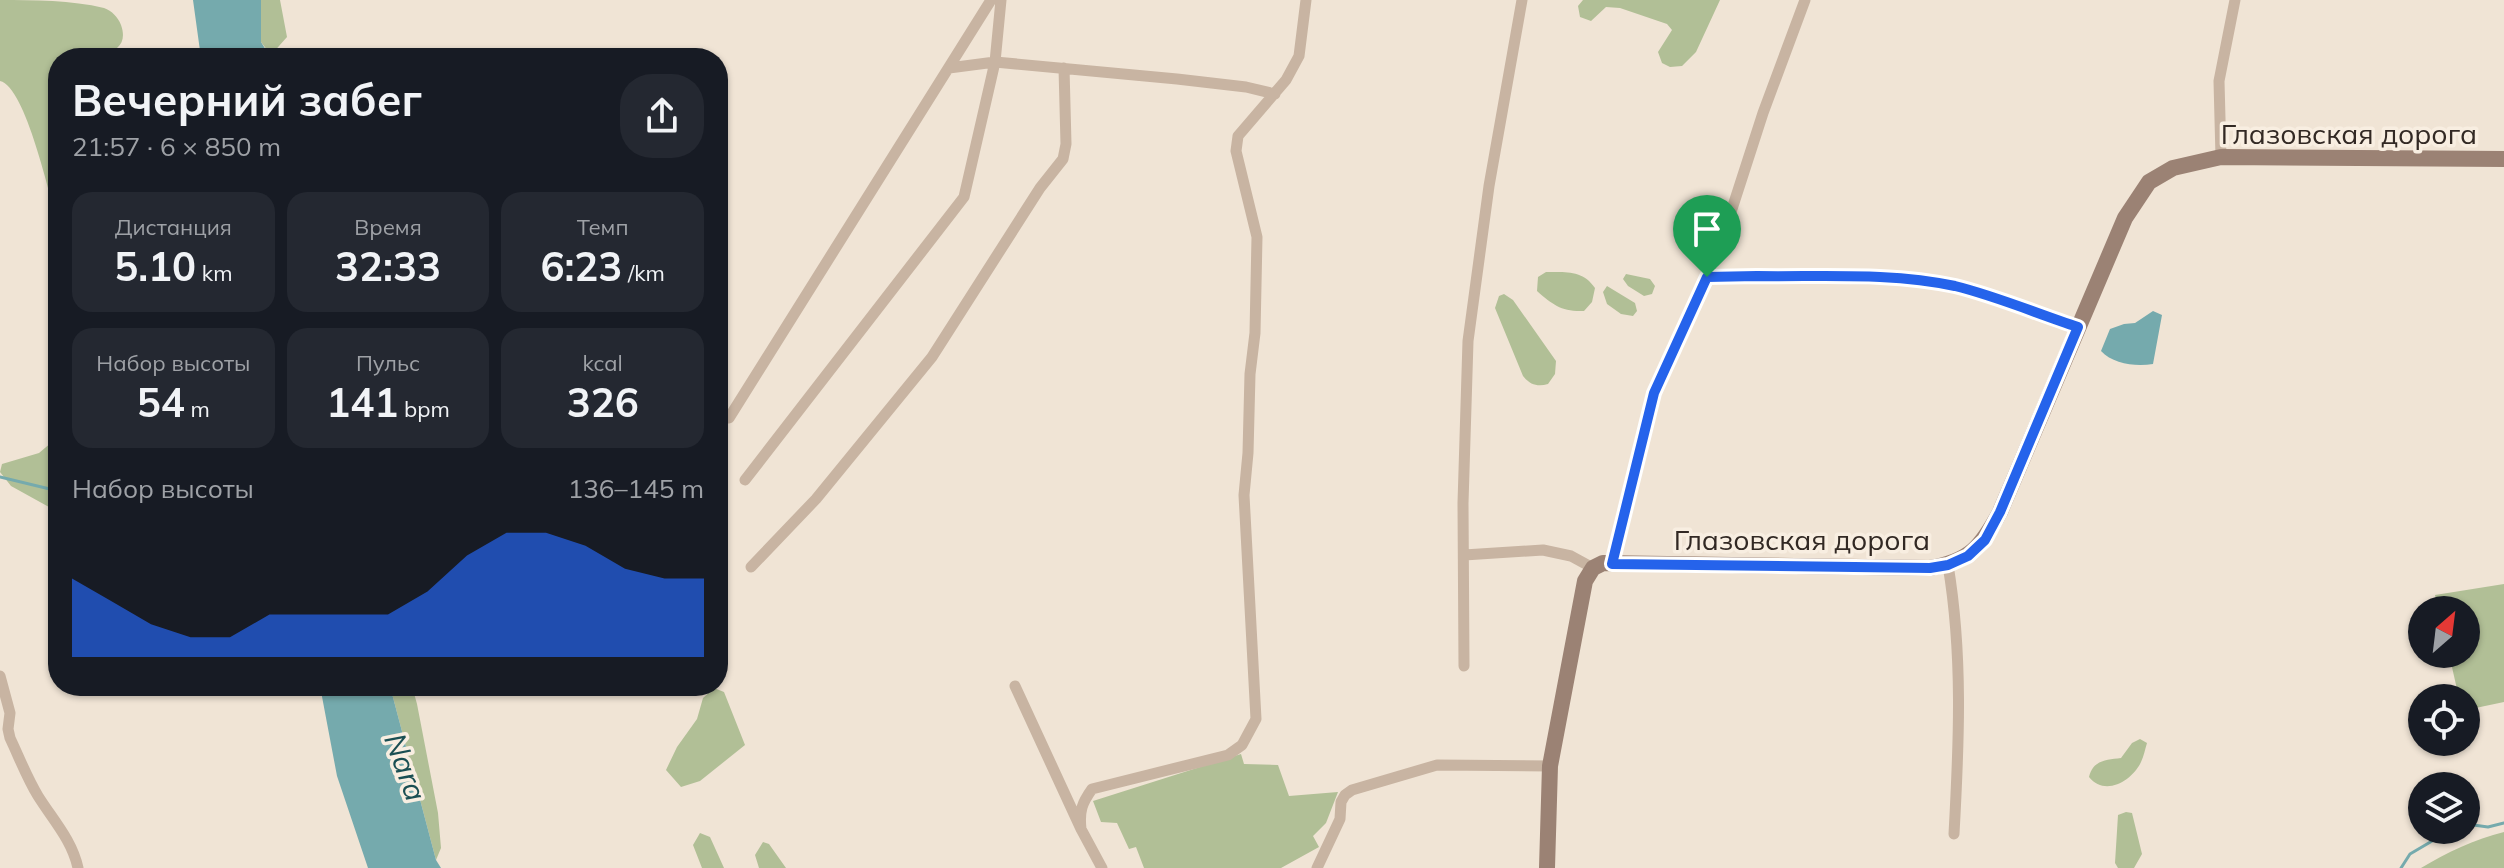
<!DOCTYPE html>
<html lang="ru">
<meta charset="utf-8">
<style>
:root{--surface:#171b24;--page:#242831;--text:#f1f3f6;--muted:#9ea1a6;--accent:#2563eb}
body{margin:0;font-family:Mulish,sans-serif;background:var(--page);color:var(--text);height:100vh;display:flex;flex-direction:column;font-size:30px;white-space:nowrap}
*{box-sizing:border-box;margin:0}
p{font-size:26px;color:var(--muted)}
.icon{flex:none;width:44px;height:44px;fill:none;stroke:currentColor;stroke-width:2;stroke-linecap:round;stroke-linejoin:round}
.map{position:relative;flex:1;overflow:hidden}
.drawer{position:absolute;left:48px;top:48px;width:680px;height:648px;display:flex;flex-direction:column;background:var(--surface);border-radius:32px;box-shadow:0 2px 6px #0004}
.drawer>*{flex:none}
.needle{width:52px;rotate:28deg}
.buttons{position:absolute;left:2408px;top:596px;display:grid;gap:16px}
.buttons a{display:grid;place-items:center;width:72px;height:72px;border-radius:50%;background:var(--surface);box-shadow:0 2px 6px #0004;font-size:40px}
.pin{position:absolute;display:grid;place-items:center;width:68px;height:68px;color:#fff;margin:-82px -34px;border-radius:50% 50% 50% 0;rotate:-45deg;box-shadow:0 0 8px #0007}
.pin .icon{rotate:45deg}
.round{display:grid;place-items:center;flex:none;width:84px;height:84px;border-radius:32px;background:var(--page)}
.overview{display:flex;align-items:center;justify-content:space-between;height:136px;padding:0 24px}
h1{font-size:44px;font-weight:700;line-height:60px}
.figures{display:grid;grid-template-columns:repeat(3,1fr);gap:12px;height:136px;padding:8px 24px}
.figures div{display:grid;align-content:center;border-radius:20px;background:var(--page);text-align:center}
.figures b{font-size:40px;font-weight:700}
.figures small{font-size:22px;font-weight:400}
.figures p{font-size:22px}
.chart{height:224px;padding:16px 24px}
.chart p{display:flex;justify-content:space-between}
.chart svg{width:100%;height:144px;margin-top:8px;fill:var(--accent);opacity:.7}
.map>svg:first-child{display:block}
.green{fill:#b1bf96}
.water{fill:#75aaad}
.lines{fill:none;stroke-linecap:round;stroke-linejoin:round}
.stream{stroke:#75aaad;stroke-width:3}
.street{stroke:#c8b4a2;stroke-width:11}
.secondary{stroke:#9b8274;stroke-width:16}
.route-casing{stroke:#fff;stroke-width:16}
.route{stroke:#2563eb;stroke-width:10}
.labels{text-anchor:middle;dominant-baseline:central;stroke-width:7;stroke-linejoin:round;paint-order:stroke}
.street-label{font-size:28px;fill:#322924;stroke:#f8eee1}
.water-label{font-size:30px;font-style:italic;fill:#1a4f53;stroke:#f8eee1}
</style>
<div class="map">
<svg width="2504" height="868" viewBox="0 0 2504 868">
<rect width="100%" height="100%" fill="#f0e4d5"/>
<!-- green -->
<path class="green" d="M0,0c35,0 71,0 104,8 8,3 14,9 17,17 13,36 -42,33 -63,33v167c-8,-27 -32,-138 -58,-144z
M261,0h19l7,37 -16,18 -10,-13z
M1583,0h137l-24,52 -14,14 -12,1 -8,-4 -4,-11 14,-22 -5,-6 -47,-16 -14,-1 -15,14 -11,-4 -2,-11z
M1546,272c20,0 37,-2 49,16l-3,14 -8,9c-22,1 -31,-6 -47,-20l1,-14z
M1626,274l24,5 5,7 -3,8 -8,2 -16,-10 -5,-7z
M1607,286l28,17 2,8 -4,5 -12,-2 -14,-10 -4,-12z
M1504,294l9,6 43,61 -1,13 -7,10c-10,3 -18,1 -25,-8l-28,-68 4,-12z
M58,437v75l-47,-26 -11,-14 2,-8 37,-11z
M2504,584v118l-38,8v-12h-7l-10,-44h17v-44h-28l-3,-15z
M390,686h22l5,18 21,109 3,35 -5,12z
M714,688l10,4 21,53 -45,36 -19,6 -15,-17 11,-23 20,-28 6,-21z
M2140,739l7,4c-2,6 -3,13 -6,19 -9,19 -36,35 -52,15 4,-17 17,-17 32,-19l11,-15z
M1241,754l3,10 34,1 11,31 49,-4 -12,31 -13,13 6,11 -38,21h-137l-8,-21 -7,2 -12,-26 -16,-1 -8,-21z
M2126,812l6,1 10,41 -8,14h-16l-3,-5 3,-48z
M2504,832v36h-83c25,-15 54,-29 83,-36z
M700,833l10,4 14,31h-22l-9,-23z
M763,842l6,2 17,24h-27l-4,-13z"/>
<!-- water -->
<path class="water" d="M193,0h68v42l10,16h-70z
M2153,311l9,4 -9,49c-17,3 -40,0 -52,-13l9,-22 14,-5 11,-1z
M320,686h70l46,174 5,8h-73l-31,-92z"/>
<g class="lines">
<!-- stream -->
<path class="stream" d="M0,477l58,14
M2466,824l22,3 16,-4
M2401,868l9,-14 34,-20 9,3 7,-7"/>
<!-- street -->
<path class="street" d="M949,68l46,-6 182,17 69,8 29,7
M2221,157l-2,-76 16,-81
M1707,277l188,2 40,4 22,3 121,41
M729,418l262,-418
M745,480l219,-283 31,-135 6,-62
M1464,555l79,-5 28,6 22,12
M1612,564l42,-171 67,-150 42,-130 42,-113
M1948,565c15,90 11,178 6,269
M751,567l65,-68 116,-142 108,-169 23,-29 3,-15 -2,-76
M1464,666l-1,-163 5,-162 21,-155 33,-186
M0,676l10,37 -2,16 2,9c9,19 17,40 28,58 15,24 34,44 40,72
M1015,686l66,143 21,39
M1081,829c-2,-18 1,-26 11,-40l136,-34 14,-10 14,-26 -12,-224 4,-42 2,-79 5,-41 2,-96 -21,-86 2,-15 48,-56 13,-24 7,-56
M1317,868l23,-49 1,-17 4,-7 7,-5 85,-25 113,1"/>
<!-- secondary -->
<path class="secondary" d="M1547,868l3,-102 35,-185 8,-13 10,-5 327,5c40,-7 51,-21 70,-56l125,-294 24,-36 24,-14 48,-11 283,2"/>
</g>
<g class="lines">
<defs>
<path id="route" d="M1757,276c64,1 134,-4 198,10 41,10 83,28 123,41l-78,185 -15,28 -17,16 -20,9 -18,3 -318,-4 42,-171 53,-116z"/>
</defs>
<!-- route casing -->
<use href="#route" class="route-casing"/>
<!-- route -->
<use href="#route" class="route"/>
</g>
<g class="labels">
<!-- street labels -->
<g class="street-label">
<text x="2349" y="133">Глазовская дорога</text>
<text x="1802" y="539">Глазовская дорога</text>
</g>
<!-- water labels -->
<g class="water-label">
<text transform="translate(406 767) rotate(70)">Nara</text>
</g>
</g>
</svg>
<div class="buttons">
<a><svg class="needle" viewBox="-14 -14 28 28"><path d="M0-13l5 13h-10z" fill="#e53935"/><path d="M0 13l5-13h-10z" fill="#9ea1a6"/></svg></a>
<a><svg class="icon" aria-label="locate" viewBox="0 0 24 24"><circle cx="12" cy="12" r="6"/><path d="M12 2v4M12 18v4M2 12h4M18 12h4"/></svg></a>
<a><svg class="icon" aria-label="layers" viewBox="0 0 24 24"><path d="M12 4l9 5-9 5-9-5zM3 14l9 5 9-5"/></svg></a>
</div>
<div class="pin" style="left:1707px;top:277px;background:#1e9e55"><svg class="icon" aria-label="arrive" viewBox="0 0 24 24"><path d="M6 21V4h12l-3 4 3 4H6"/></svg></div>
<section class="drawer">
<div class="overview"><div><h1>Вечерний забег</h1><p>21:57 · 6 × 850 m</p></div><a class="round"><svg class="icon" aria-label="share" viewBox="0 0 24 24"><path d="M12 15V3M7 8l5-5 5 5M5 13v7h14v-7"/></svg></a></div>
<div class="figures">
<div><p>Дистанция</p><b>5.10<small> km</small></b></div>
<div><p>Время</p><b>32:33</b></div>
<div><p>Темп</p><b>6:23<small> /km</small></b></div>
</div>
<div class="figures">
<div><p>Набор высоты</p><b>54<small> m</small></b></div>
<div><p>Пульс</p><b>141<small> bpm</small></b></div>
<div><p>kcal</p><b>326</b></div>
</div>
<div class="chart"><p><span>Набор высоты</span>136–145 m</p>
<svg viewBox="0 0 160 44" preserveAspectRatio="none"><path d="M0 44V20L10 27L20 34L30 38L40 38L50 31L60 31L70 31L80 31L90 24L100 13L110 6L120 6L130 10L140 17L150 20L160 20V44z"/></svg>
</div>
</section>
</div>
